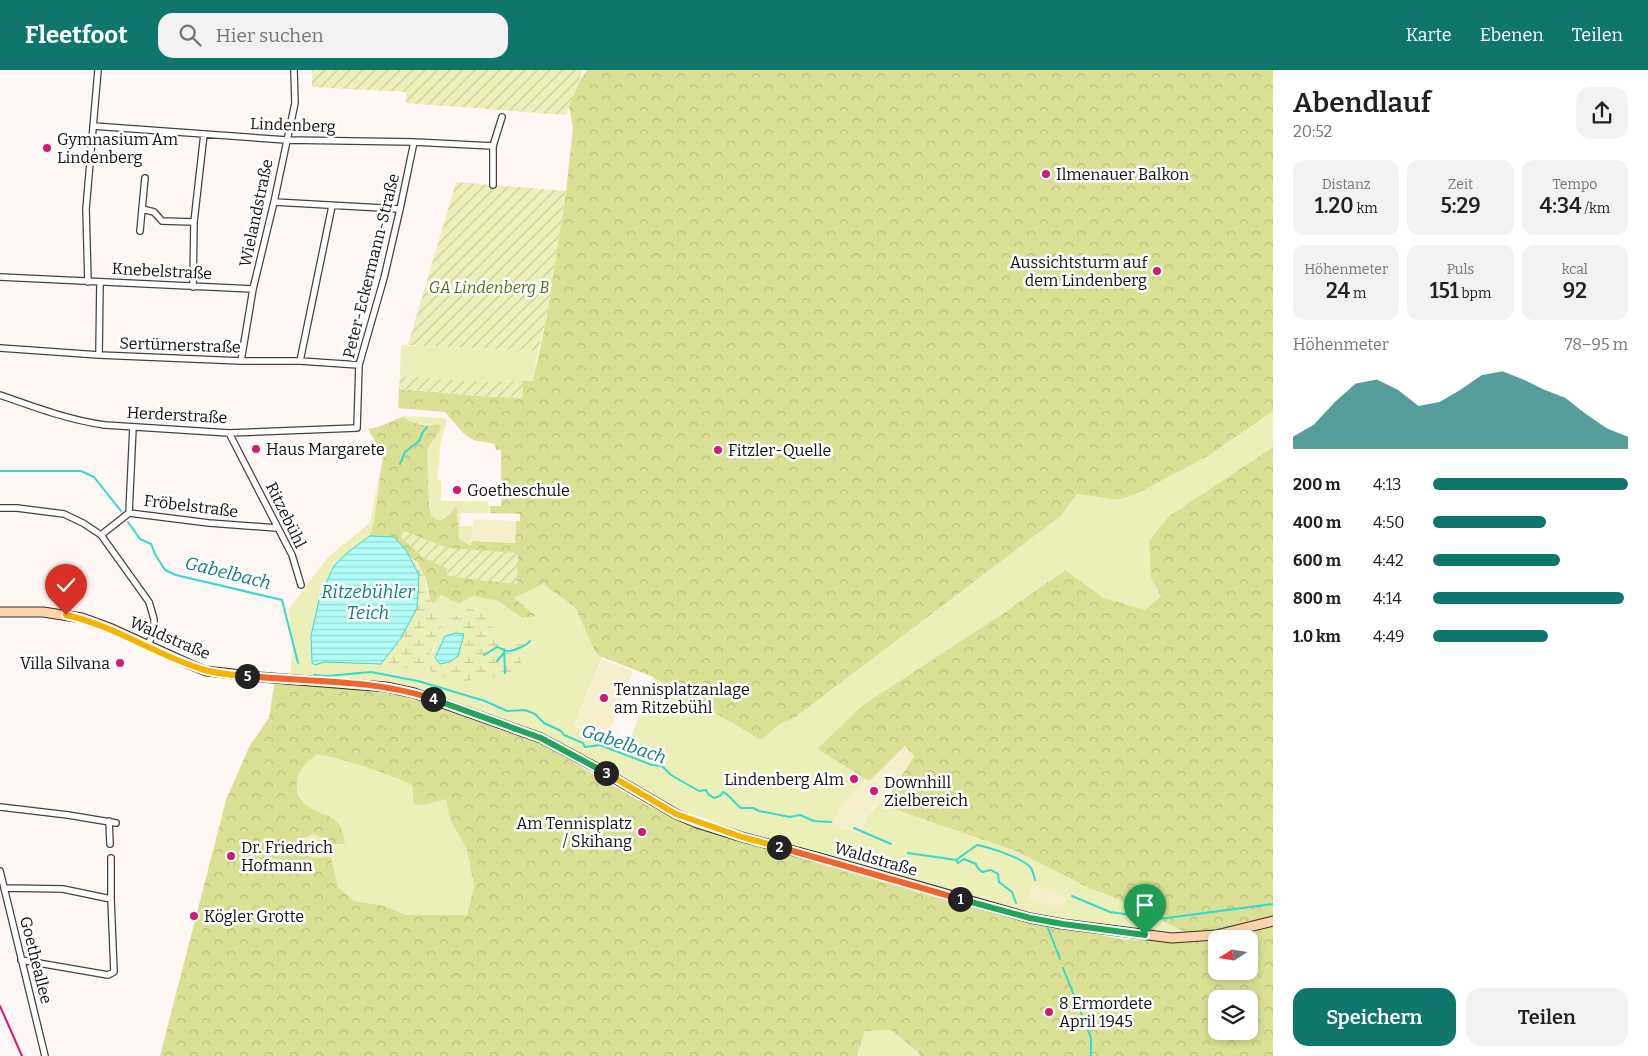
<!DOCTYPE html>
<html lang="de">
<meta charset="utf-8">
<style>
:root{--surface:#fff;--page:#f2f2f2;--text:#202124;--muted:#757577;--accent:#0f766e}
body{margin:0;font-family:Bitter,serif;background:var(--page);color:var(--text);height:100vh;display:flex;flex-direction:column;font-size:19px;white-space:nowrap}
*{box-sizing:border-box;margin:0}
p{font-size:16px;color:var(--muted)}
.icon{flex:none;width:28px;height:28px;fill:none;stroke:currentColor;stroke-width:2;stroke-linecap:round;stroke-linejoin:round}
.map{position:relative;flex:1;overflow:hidden}
.details{display:flex;flex-direction:column;background:var(--surface);width:375px}
.details>*{flex:none}
.needle{width:32px;rotate:258deg}
.buttons{position:absolute;left:1208px;top:860px;display:grid;gap:10px}
.buttons a{display:grid;place-items:center;width:50px;height:50px;border-radius:10px;background:var(--surface);box-shadow:0 2px 8px #0003;font-size:25px}
.pin{position:absolute;display:grid;place-items:center;width:42px;height:42px;color:#fff;margin:-51px -21px;border-radius:50% 50% 50% 0;rotate:-45deg;box-shadow:0 0 5px #0007}
.pin .icon{rotate:45deg}
.km{position:absolute;width:25px;height:25px;margin:-12px;border-radius:50%;background:#222;color:#fff;font-size:14px;line-height:25px;text-align:center}
.round{display:grid;place-items:center;flex:none;width:52px;height:52px;border-radius:15px;background:var(--page)}
.head{display:flex;align-items:center;justify-content:space-between;height:85px;padding:0 20px}
h1{font-size:28px;font-weight:600;line-height:38px}
.metrics{display:grid;grid-template-columns:repeat(3,1fr);gap:8px;height:85px;padding:5px 20px}
.metrics div{display:grid;align-content:center;border-radius:12px;background:var(--page);text-align:center}
.metrics b{font-size:21px;font-weight:600}
.metrics small{font-size:14px;font-weight:400}
.metrics p{font-size:14px}
.chart{height:140px;padding:10px 20px}
.chart p{display:flex;justify-content:space-between}
.chart svg{width:100%;height:90px;margin-top:5px;fill:var(--accent);opacity:.7}
.action{display:flex;gap:10px;margin-top:auto;padding:10px 20px}
.action a{flex:1;height:58px;border-radius:15px;background:var(--accent);color:#fff;font-size:20px;font-weight:600;line-height:58px;text-align:center}
.action a+a{background:var(--page);color:var(--text)}
ul{padding:0 20px;list-style:none;font-size:16px}
li{display:grid;grid-template-columns:80px 60px 1fr;align-items:center;height:38px}
li i{height:12px;border-radius:6px;background:var(--accent)}
header{display:flex;align-items:center;gap:30px;box-sizing:border-box;height:70px;padding:0 25px;background:var(--accent);color:#fff}
header strong{font-size:24px}
nav{display:flex;gap:28px;margin-inline-start:auto;font-size:18px}
.search{width:350px;height:45px;background:var(--page);display:flex;align-items:center;gap:12px;box-sizing:border-box;padding:0 18px;border-radius:15px;color:var(--muted);font-size:19px}
main{display:flex;flex:1;min-height:0}
.map>svg:first-child{display:block}
.grass{fill:#edefb8;fill-rule:evenodd}
.forest{fill:url(#forest-crowns);fill-rule:evenodd}
.wetland{fill:url(#wetland-marsh)}
.garden{fill:url(#garden-furrows)}
.pitch{fill:#f5f0cb}
.water{fill:url(#water-rules);stroke:#32dbd2}
.lines{fill:none;stroke-linecap:round;stroke-linejoin:round}
.stream{stroke:#32dbd2;stroke-width:2}
.street-casing{stroke:#434343;stroke-width:8}
.secondary-casing{stroke:#323232;stroke-width:11}
.street{stroke:#fff;stroke-width:5.5}
.secondary{stroke:#ffd2ae;stroke-width:9}
.rail{stroke:#d01974;stroke-width:2}
.split-1-casing{stroke:#fff;stroke-width:10}
.split-2-casing{stroke:#fff;stroke-width:10}
.split-3-casing{stroke:#fff;stroke-width:10}
.split-4-casing{stroke:#fff;stroke-width:10}
.split-5-casing{stroke:#fff;stroke-width:10}
.split-6-casing{stroke:#fff;stroke-width:10}
.split-1{stroke:#22a559;stroke-width:6}
.split-2{stroke:#f0652b;stroke-width:6}
.split-3{stroke:#f5b400;stroke-width:6}
.split-4{stroke:#22a559;stroke-width:6}
.split-5{stroke:#f0652b;stroke-width:6}
.split-6{stroke:#f5b400;stroke-width:6}
.poi-dot{fill:#d01974;stroke:#fff;stroke-width:2}
.labels{text-anchor:middle;dominant-baseline:central;stroke-width:5;stroke-linejoin:round;paint-order:stroke}
.street-label{font-size:16px;fill:#101010;stroke:#fff}
.poi-label{font-size:16px;fill:#101010;stroke:#fff;text-anchor:start}
.park-label{font-size:16px;font-style:italic;fill:#527018;stroke:#fff}
.water-label{font-size:18px;font-style:italic;fill:#0d807f;stroke:#fff}
</style>
<header>
<strong>Fleetfoot</strong>
<div class="search"><svg class="icon" aria-label="search" viewBox="0 0 24 24"><circle cx="10" cy="10" r="6"/><path d="M15 15l6 6"/></svg>Hier suchen</div>
<nav><a>Karte</a><a>Ebenen</a><a>Teilen</a></nav>
</header>
<main>
<div class="map">
<svg width="1273" height="986" viewBox="0 0 1273 986">
<defs>
<pattern id="forest-crowns" width="20" height="18" patternUnits="userSpaceOnUse" patternTransform="scale(1.25)"><rect width="20" height="18" fill="#dae195"/><path d="M2 6a3 3 0 1 1 6 0M12 15a3 3 0 1 1 6 0" fill="none" stroke="#bac07f"/></pattern>
<pattern id="wetland-marsh" width="20" height="14" patternUnits="userSpaceOnUse" patternTransform="scale(1.25)"><rect width="20" height="14" fill="#edefb8"/><path d="M1 5h8M5 5V1M11 12h8M15 12V8" fill="none" stroke="#cacc9d"/></pattern>
<pattern id="garden-furrows" width="10" height="10" patternUnits="userSpaceOnUse" patternTransform="scale(1.25)"><rect width="10" height="10" fill="#edefb8"/><path d="M-1 1l2-2M0 10L10 0M9 11l2-2" fill="none" stroke="#cacc9d"/></pattern>
<pattern id="water-rules" width="6" height="5" patternUnits="userSpaceOnUse" patternTransform="scale(1.25)"><rect width="6" height="5" fill="#b2fcf6"/><path d="M0 2.5h6" fill="none" stroke="#98d7d2"/></pattern>
</defs>
<rect width="100%" height="100%" fill="#fff7f3"/>
<!-- grass -->
<path class="grass" d="M401,275l137,6 -5,30 -50,1 -83,-6z
M1273,341v36l-104,69 -18,62 10,18 -16,14 -41,-12 -40,-28 -247,179 49,30 -26,29 20,26c6,-16 10,-25 25,-33l-2,4 135,47 71,36 24,9 76,37 -130,-14 -31,-6 -309,-88 -45,-17 -146,-80 -111,-40 -31,-7 -96,-5 3,-32 -5,-35 40,-53 42,-34 13,-68 -9,66 -4,15 -22,16 -14,14 -23,78v16l4,5 9,-3 57,2 28,5 24,-17 12,-35 -12,-13 8,-9 18,9 14,-8 25,5 24,17 -8,-20 29,-14 32,23 20,45 7,5 -28,69 45,18 11,-3 23,-64 108,63 18,-15 18,-9 264,-200 16,-22 41,6 90,-44zM470,538l19,3 3,16 -1,14 -55,34 -8,-6 7,-11 17,-40zM1033,815l33,11 -38,3z
M404,346l41,2 2,3 -7,24 -1,24 -2,2 1,9 3,2v19h47l2,12h-29l-1,13h13l-2,21 -12,-8 -2,-13 2,-12 -8,-3 -2,5 -7,4h-5l-6,-4 -2,-12 -2,-54 10,-16 -4,-9 -19,-2 -6,-4 -5,-1z
M318,683l33,8 33,12 28,12 12,20 22,-7 4,21 17,31 7,36 -7,29h-61l-21,-9 -32,-5 -15,-14 -7,-29h-18l-15,-8 5,-12 11,-4 20,9h11l-9,-23c-11,-5 -25,-10 -34,-18 -2,-2 -3,-5 -4,-7 -7,-18 6,-32 20,-42z
M891,960l28,23 1,3h-63l8,-25z"/>
<!-- forest -->
<path class="forest" d="M587,0h686v341l-65,45 -70,37 -20,7 -41,-6 -16,22 -264,200 -18,9 -18,15 -108,-63 -51,-20 -7,-5 -20,-45 -32,-23 -29,14 22,18 -14,2 -24,-17 -25,-5 -14,8 -18,-9 -8,9 -3,-4 -4,-21 -8,-16 -9,-7 -3,-6 -12,-13 -24,-1 4,-15 9,-66 -15,-26 10,-2 26,-11 -1,2c6,1 8,4 13,5 7,3 16,3 23,1l2,4 -14,22 2,54 2,12 6,4h5l7,-5 6,-8 2,1 2,31 12,7 1,-5 43,2 1,-22h4v-7l-30,-1v-7h11v-56h-5l-1,-6 -22,-4 -10,-7 -18,-21 -47,-4 1,-19 81,7 42,2v-17h11l13,-60 20,-130 7,-63 -4,-22 10,-24zM404,461l43,17 70,35 -38,-3 -33,-5 1,-7 -24,-11 -5,-5 -17,-15z
M1273,377v471l-48,13 -36,3 -76,-37 -24,-9 -71,-36 -135,-47 31,-49 -45,25 -52,-32 46,-44 135,-88 67,-47 39,28 41,12 16,-14 -10,-18 -2,-37 20,-25z
M275,610l125,15 47,12 93,36 98,57 43,22 340,97 100,20 52,2 43,-2v32h33v-32h-28l52,-14v131h-353l-1,-3 -28,-23 -26,1 -8,25h-697l66,-256 24,-55 19,-27zM318,684c33,7 63,17 94,31l2,19 10,1 22,-6 4,20 17,31 7,36 -7,29h-61l-21,-9 -31,-5 -16,-14 -7,-30 -18,1 -15,-8 5,-12 11,-4 20,10h11c-1,-8 -3,-16 -8,-22 -3,-4 -9,-6 -14,-8 -15,-7 -29,-14 -26,-33 2,-13 11,-20 21,-27zM1216,929h33v32h-33z"/>
<!-- wetland -->
<path class="wetland" d="M409,486c19,15 14,22 20,42 2,7 11,13 16,19 -6,19 -12,35 -24,51l-12,1 -28,-5 20,-26 18,-63z
M470,538l19,3 3,15 -1,7c13,17 21,13 40,8l4,3 -11,12 -10,22 -9,2 -20,-6 -20,8 -29,-7 -8,-6 7,-11 6,6 15,-31 -11,3 7,-18z"/>
<!-- garden -->
<path class="garden" d="M312,0h271l-17,45 -160,-12v-11l-94,-5z
M456,112l110,9 -20,130 -8,30 -130,-6z
M400,306l83,6 39,-1 1,17 -43,-2 -81,-7z
M404,461l43,17 71,5 -1,31 -38,-4 -33,-5 1,-7 -24,-11 -5,-5 -17,-15z"/>
<!-- pitch -->
<path class="pitch" d="M473,449l43,2 -1,22 -43,-2z
M602,589l31,12 -26,67 -32,-13z
M905,676l9,10 -29,45 -11,6 -9,13 -5,14 -28,-7 8,-19 26,-29 3,2z
M1033,815l34,11 -5,14 -34,-11z"/>
<!-- water -->
<path class="water" d="M370,466l24,1 12,13 13,25 -2,33 -16,30 -20,26 -57,-2 -9,3 -3,-2 -1,-27 9,-40 14,-30 14,-14z
M456,563l8,1 -6,22 -8,6 -10,2 -5,-6 10,-22z"/>
<g class="lines">
<!-- stream -->
<path class="stream" d="M400,394l5,-12 14,-11 4,-9 4,-5
M0,401h81l13,6 27,34
M128,452l12,17 11,5 4,10 10,16 11,5 106,25 16,63
M504,579l1,24
M484,585l13,-8c4,1 9,5 13,4 5,-1 16,-5 20,-10
M497,591l6,-7
M314,605l13,1 44,-4 47,9 67,20 22,10 18,-1 10,4 9,9 17,8 3,4 19,8 2,4 15,-2 52,20 10,1 9,9 28,16 7,-1 2,4 6,4 6,-2 3,-4c8,4 11,11 18,16h12l6,3 31,6 10,-2 14,6 17,1
M854,758l37,16
M908,783l48,7 21,-15c12,2 48,14 54,23 2,4 3,8 4,12
M956,790l2,3 6,-4 12,5 1,3 5,5 9,-2 7,4 1,8 13,10 4,11
M1072,826l38,16 49,7 114,-15
M1048,858l12,31
M1063,898l28,70v18"/>
<defs>
<path id="street" d="M93,56l193,14 128,2 79,4 9,-29
M145,108l-3,31 12,3 8,9 32,1
M493,115v-39
M274,132l126,7
M140,161l2,-22
M0,207l253,12
M88,212l-2,-73 12,-139
M193,217l1,-65 10,-88
M0,278l99,7 142,6h59l59,4
M99,285l1,-73
M241,291l12,-72 21,-87 21,-99 -1,-33
M300,291l32,-155
M0,325c34,12 69,25 105,30l124,8 128,-5 2,-63 25,-87 16,-69 14,-67
M133,357l-4,86 80,10 68,5
M229,363l63,122 9,30
M0,438h17l47,6 19,9 18,12 48,67 5,17v10l-6,17
M101,465l28,-22
M0,737l68,8 48,8
M109,751l1,23
M0,801l45,185
M4,818l59,1 48,10
M21,890l87,15 6,-3 -3,-73v-41"/>
<path id="secondary" d="M0,542h43l39,6 30,11 79,36 15,6 54,6 126,10 28,6 127,45 56,30 79,46 21,9 45,14 78,21 210,60 33,6 109,14 44,-3 57,-14"/>
</defs>
<!-- street casing -->
<use href="#street" class="street-casing"/>
<!-- secondary casing -->
<use href="#secondary" class="secondary-casing"/>
<!-- street -->
<use href="#street" class="street"/>
<!-- secondary -->
<use href="#secondary" class="secondary"/>
<!-- rail -->
<path class="rail" d="M0,936l22,50"/>
</g>
<g class="lines">
<defs>
<path id="split-1" d="M960,829l70,19 33,6 82,11"/>
<path id="split-2" d="M779,777l181,52"/>
<path id="split-3" d="M606,703l70,41 66,23 37,10"/>
<path id="split-4" d="M433,629l108,39 65,35"/>
<path id="split-5" d="M247,606c62,6 127,3 186,23"/>
<path id="split-6" d="M66,545c50,11 91,41 139,55 13,4 28,5 42,6"/>
</defs>
<!-- split-1 casing -->
<use href="#split-1" class="split-1-casing"/>
<!-- split-2 casing -->
<use href="#split-2" class="split-2-casing"/>
<!-- split-3 casing -->
<use href="#split-3" class="split-3-casing"/>
<!-- split-4 casing -->
<use href="#split-4" class="split-4-casing"/>
<!-- split-5 casing -->
<use href="#split-5" class="split-5-casing"/>
<!-- split-6 casing -->
<use href="#split-6" class="split-6-casing"/>
<!-- split-1 -->
<use href="#split-1" class="split-1"/>
<!-- split-2 -->
<use href="#split-2" class="split-2"/>
<!-- split-3 -->
<use href="#split-3" class="split-3"/>
<!-- split-4 -->
<use href="#split-4" class="split-4"/>
<!-- split-5 -->
<use href="#split-5" class="split-5"/>
<!-- split-6 -->
<use href="#split-6" class="split-6"/>
</g>
<!-- markers -->
<g class="poi-dot">
<circle cx="47" cy="78" r="5"/>
<circle cx="1046" cy="104" r="5"/>
<circle cx="1157" cy="201" r="5"/>
<circle cx="256" cy="379" r="5"/>
<circle cx="718" cy="380" r="5"/>
<circle cx="457" cy="420" r="5"/>
<circle cx="120" cy="593" r="5"/>
<circle cx="604" cy="628" r="5"/>
<circle cx="854" cy="709" r="5"/>
<circle cx="874" cy="721" r="5"/>
<circle cx="642" cy="762" r="5"/>
<circle cx="231" cy="786" r="5"/>
<circle cx="194" cy="846" r="5"/>
<circle cx="1049" cy="942" r="5"/>
</g>
<g class="labels">
<!-- street labels -->
<g class="street-label">
<text transform="translate(293 55) rotate(2)">Lindenberg</text>
<text transform="translate(256 143) rotate(-78)">Wielandstraße</text>
<text transform="translate(371 196) rotate(-76)">Peter-Eckermann-Straße</text>
<text transform="translate(162 201) rotate(3)">Knebelstraße</text>
<text transform="translate(180 275) rotate(2)">Sertürnerstraße</text>
<text transform="translate(177 345) rotate(3)">Herderstraße</text>
<text transform="translate(191 436) rotate(7)">Fröbelstraße</text>
<text transform="translate(286 445) rotate(64)">Ritzebühl</text>
<text transform="translate(170 568) rotate(23)">Waldstraße</text>
<text transform="translate(876 789) rotate(16)">Waldstraße</text>
<text transform="translate(36 890) rotate(76)">Goetheallee</text>
</g>
<!-- poi labels -->
<g class="poi-label">
<text x="57" y="69">Gymnasium Am<tspan x="57" dy="18">Lindenberg</tspan></text>
<text x="1056" y="104">Ilmenauer Balkon</text>
<text x="1147" y="192" text-anchor="end">Aussichtsturm auf<tspan x="1147" dy="18">dem Lindenberg</tspan></text>
<text x="266" y="379">Haus Margarete</text>
<text x="728" y="380">Fitzler-Quelle</text>
<text x="467" y="420">Goetheschule</text>
<text x="110" y="593" text-anchor="end">Villa Silvana</text>
<text x="614" y="619">Tennisplatzanlage<tspan x="614" dy="18">am Ritzebühl</tspan></text>
<text x="844" y="709" text-anchor="end">Lindenberg Alm</text>
<text x="884" y="712">Downhill<tspan x="884" dy="18">Zielbereich</tspan></text>
<text x="632" y="753" text-anchor="end">Am Tennisplatz<tspan x="632" dy="18">/ Skihang</tspan></text>
<text x="241" y="777">Dr. Friedrich<tspan x="241" dy="18">Hofmann</tspan></text>
<text x="204" y="846">Kögler Grotte</text>
<text x="1059" y="933">8 Ermordete<tspan x="1059" dy="18">April 1945</tspan></text>
</g>
<!-- park labels -->
<g class="park-label">
<text x="489" y="217">GA Lindenberg B</text>
</g>
<!-- water labels -->
<g class="water-label">
<text transform="translate(228 503) rotate(14)">Gabelbach</text>
<text x="368" y="522">Ritzebühler<tspan x="368" dy="21">Teich</tspan></text>
<text transform="translate(624 674) rotate(19)">Gabelbach</text>
</g>
</g>
</svg>
<div class="buttons">
<a><svg class="needle" viewBox="-14 -14 28 28"><path d="M0-13l5 13h-10z" fill="#e53935"/><path d="M0 13l5-13h-10z" fill="#757577"/></svg></a>
<a><svg class="icon" aria-label="layers" viewBox="0 0 24 24"><path d="M12 4l9 5-9 5-9-5zM3 14l9 5 9-5"/></svg></a>
</div>
<div class="pin" style="left:1145px;top:865px;background:#1e9e55"><svg class="icon" aria-label="arrive" viewBox="0 0 24 24"><path d="M6 21V4h12l-3 4 3 4H6"/></svg></div>
<div class="pin" style="left:66px;top:545px;background:#d93025"><svg class="icon" aria-label="check" viewBox="0 0 24 24"><path d="M5 12l5 5 9-10"/></svg></div>
<b class="km" style="left:960px;top:829px">1</b>
<b class="km" style="left:779px;top:777px">2</b>
<b class="km" style="left:606px;top:703px">3</b>
<b class="km" style="left:433px;top:629px">4</b>
<b class="km" style="left:247px;top:606px">5</b>
</div>
<section class="details">
<div class="head"><div><h1>Abendlauf</h1><p>20:52</p></div><a class="round"><svg class="icon" aria-label="share" viewBox="0 0 24 24"><path d="M12 15V3M7 8l5-5 5 5M5 13v7h14v-7"/></svg></a></div>
<div class="metrics">
<div><p>Distanz</p><b>1.20<small> km</small></b></div>
<div><p>Zeit</p><b>5:29</b></div>
<div><p>Tempo</p><b>4:34<small> /km</small></b></div>
</div>
<div class="metrics">
<div><p>Höhenmeter</p><b>24<small> m</small></b></div>
<div><p>Puls</p><b>151<small> bpm</small></b></div>
<div><p>kcal</p><b>92</b></div>
</div>
<div class="chart"><p><span>Höhenmeter</span>78–95 m</p>
<svg viewBox="0 0 160 44" preserveAspectRatio="none"><path d="M0 44V38L10 32L20 21L30 12L40 10L50 15L60 23L70 21L80 15L90 8L100 6L110 10L120 15L130 19L140 27L150 34L160 38V44z"/></svg>
</div>
<ul>
<li><b>200 m</b>4:13<i style="width:100%"></i></li>
<li><b>400 m</b>4:50<i style="width:58%"></i></li>
<li><b>600 m</b>4:42<i style="width:65%"></i></li>
<li><b>800 m</b>4:14<i style="width:98%"></i></li>
<li><b>1.0 km</b>4:49<i style="width:59%"></i></li>
</ul>
<div class="action"><a>Speichern</a><a>Teilen</a></div>
</section>
</main>
